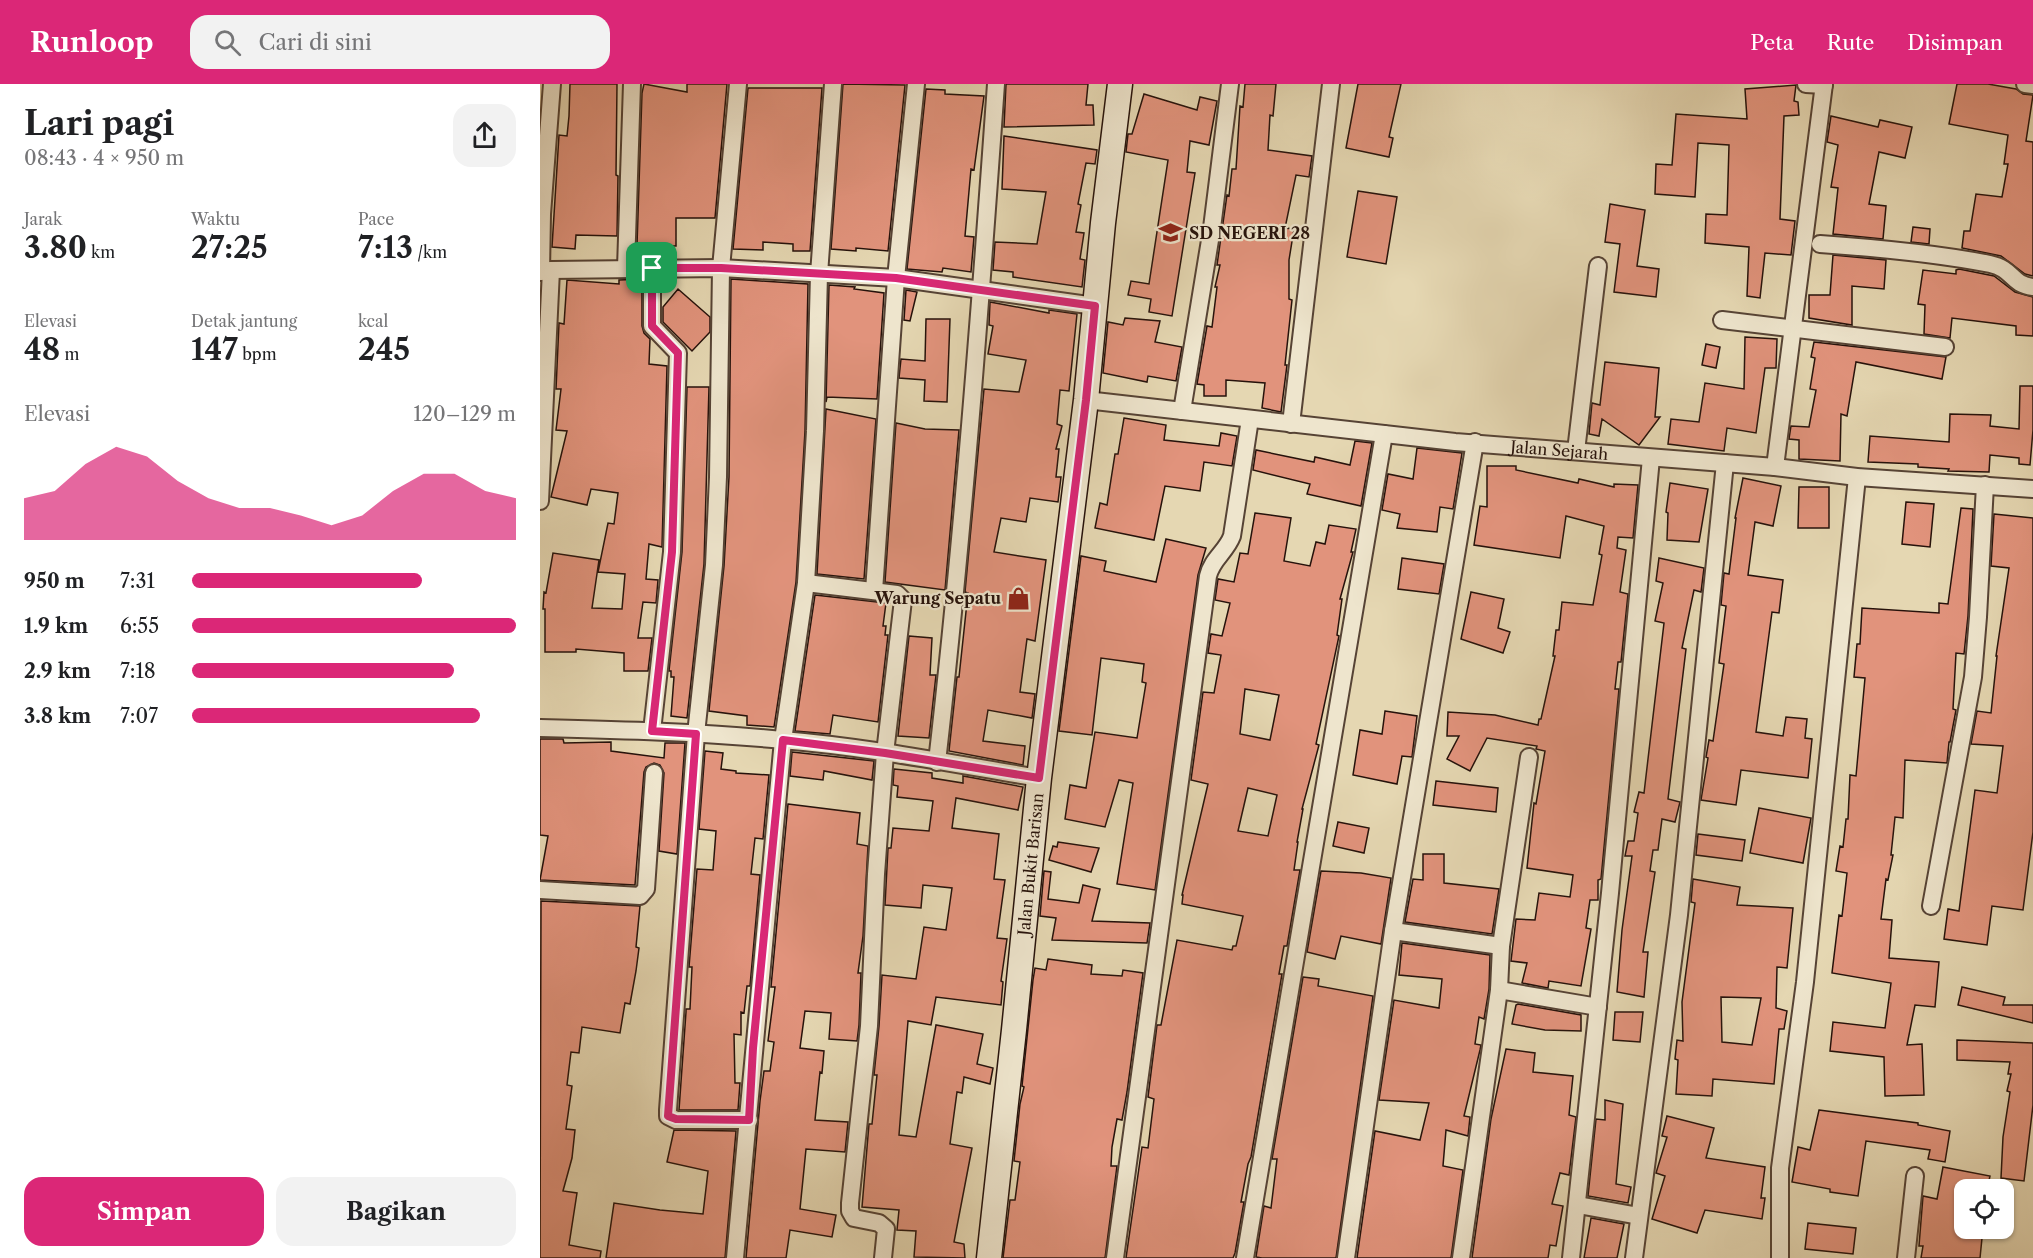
<!DOCTYPE html>
<html lang="id">
<meta charset="utf-8">
<style>
:root{--surface:#fff;--page:#f2f2f2;--text:#202124;--muted:#757577;--accent:#db2777}
body{margin:0;font-family:"Libre Caslon Text",serif;background:var(--page);color:var(--text);height:100vh;display:flex;flex-direction:column;font-size:22px;white-space:nowrap}
*{box-sizing:border-box;margin:0}
p{font-size:20px;color:var(--muted)}
.icon{flex:none;width:33px;height:33px;fill:none;stroke:currentColor;stroke-width:2;stroke-linecap:round;stroke-linejoin:round}
.map{position:relative;flex:1;overflow:hidden}
.sheet{display:flex;flex-direction:column;background:var(--surface);width:540px}
.sheet>*{flex:none}
.tools{position:absolute;left:1414px;top:1095px;display:grid;gap:12px}
.tools a{display:grid;place-items:center;width:60px;height:60px;border-radius:12px;background:var(--surface);box-shadow:0 2px 4px #0004;font-size:30px}
.pin{position:absolute;display:grid;place-items:center;width:51px;height:51px;color:#fff;margin:-26px;border-radius:12px;box-shadow:0 3px 9px #0006}
.round{display:grid;place-items:center;flex:none;width:63px;height:63px;border-radius:18px;background:var(--page)}
.head{display:flex;align-items:center;justify-content:space-between;height:102px;padding:0 24px}
h1{font-size:33px;font-weight:700;line-height:45px}
.metrics{display:grid;grid-template-columns:repeat(3,1fr);gap:9px;height:102px;padding:6px 24px}
.metrics div{display:grid;align-content:center}
.metrics b{font-size:30px;font-weight:700}
.metrics small{font-size:16px;font-weight:400}
.metrics p{font-size:16px}
.chart{height:168px;padding:12px 24px}
.chart p{display:flex;justify-content:space-between}
.chart svg{width:100%;height:108px;margin-top:6px;fill:var(--accent);opacity:.7}
.cta{display:flex;gap:12px;margin-top:auto;padding:12px 24px}
.cta a{flex:1;height:69px;border-radius:18px;background:var(--accent);color:#fff;font-size:24px;font-weight:700;line-height:69px;text-align:center}
.cta a+a{background:var(--page);color:var(--text)}
ul{padding:0 24px;list-style:none;font-size:20px}
li{display:grid;grid-template-columns:96px 72px 1fr;align-items:center;height:45px}
li i{height:15px;border-radius:8px;background:var(--accent)}
header{display:flex;align-items:center;gap:36px;box-sizing:border-box;height:84px;padding:0 30px;background:var(--accent);color:#fff}
header strong{font-size:28px}
nav{display:flex;gap:33px;margin-inline-start:auto;font-size:21px}
.search{width:420px;height:54px;background:var(--page);display:flex;align-items:center;gap:15px;box-sizing:border-box;padding:0 21px;border-radius:18px;color:var(--muted);font-size:22px}
main{display:flex;flex:1;min-height:0}
.map>svg:first-child{display:block}
.building{fill:#e1937c;stroke:#26120b;stroke-width:1.5;fill-rule:evenodd}
.lines{fill:none;stroke-linecap:round;stroke-linejoin:round}
.street-casing{stroke:#564335;stroke-width:20}
.secondary-casing{stroke:#26120b;stroke-width:27}
.street{stroke:#eee5cd;stroke-width:16}
.secondary{stroke:#eee5cd;stroke-width:24}
.route-casing{stroke:#fff;stroke-width:12}
.route{stroke:#db2777;stroke-width:8}
.labels{text-anchor:middle;dominant-baseline:central;stroke-width:4.5;stroke-linejoin:round;paint-order:stroke}
.poi-label{font-size:16px;font-weight:bold;fill:#26120b;stroke:#eee5cd;text-anchor:start}
.street-label{font-size:16px;fill:#26120b;stroke:#eee5cd}
</style>
<header>
<strong>Runloop</strong>
<div class="search"><svg class="icon" aria-label="search" viewBox="0 0 24 24"><circle cx="10" cy="10" r="6"/><path d="M15 15l6 6"/></svg>Cari di sini</div>
<nav><a>Peta</a><a>Rute</a><a>Disimpan</a></nav>
</header>
<main>
<section class="sheet">
<div class="head"><div><h1>Lari pagi</h1><p>08:43 · 4 × 950 m</p></div><a class="round"><svg class="icon" aria-label="share" viewBox="0 0 24 24"><path d="M12 15V3M7 8l5-5 5 5M5 13v7h14v-7"/></svg></a></div>
<div class="metrics">
<div><p>Jarak</p><b>3.80<small> km</small></b></div>
<div><p>Waktu</p><b>27:25</b></div>
<div><p>Pace</p><b>7:13<small> /km</small></b></div>
</div>
<div class="metrics">
<div><p>Elevasi</p><b>48<small> m</small></b></div>
<div><p>Detak jantung</p><b>147<small> bpm</small></b></div>
<div><p>kcal</p><b>245</b></div>
</div>
<div class="chart"><p><span>Elevasi</span>120–129 m</p>
<svg viewBox="0 0 160 44" preserveAspectRatio="none"><path d="M0 44V27L10 24L20 13L30 6L40 10L50 20L60 27L70 31L80 31L90 34L100 38L110 34L120 24L130 17L140 17L150 24L160 27V44z"/></svg>
</div>
<ul>
<li><b>950 m</b>7:31<i style="width:71%"></i></li>
<li><b>1.9 km</b>6:55<i style="width:100%"></i></li>
<li><b>2.9 km</b>7:18<i style="width:81%"></i></li>
<li><b>3.8 km</b>7:07<i style="width:89%"></i></li>
</ul>
<div class="cta"><a>Simpan</a><a>Bagikan</a></div>
</section>
<div class="map">
<svg width="1493" height="1174" viewBox="0 0 1493 1174">
<rect width="100%" height="100%" fill="#e5d7b2"/>
<filter id="stains"><feTurbulence type="fractalNoise" baseFrequency=".00333" numOctaves="4"/><feColorMatrix values="0 0 0 0 .2 0 0 0 0 .09 0 0 0 0 .02 0 0 0 .5 -.17"/></filter>
<radialGradient id="worn" r=".72"><stop offset=".6" stop-color="#630" stop-opacity="0"/><stop offset="1" stop-color="#630" stop-opacity=".3"/></radialGradient>
<!-- building -->
<path class="building" d="M30,0h47l-1,91 2,1 -1,60 -41,-1 -1,14 -23,-2 7,-112 8,1 2,-20z
M104,0l43,8v-8h40l-12,134h-39v28l-39,-1 5,-152z
M303,0l62,1 -17,166 -32,-3v3l-25,-2z
M466,0h82l-2,21h7l1,20 -90,2z
M705,0h31l-3,32 -3,-1 -2,35 44,6 -3,21 -13,-2 -11,53 9,1 -5,31v39l3,1 -7,65h2l-6,47 -19,-4 3,-25 -39,-3v16h-22v-11l-7,-1 10,-58 5,1 5,-40h-2l5,-22h-3l10,-70 2,1 3,-27h4l4,-63 3,1z
M818,0h43l-12,53 4,1 -4,19 -43,-9z
M1417,0h31l28,5 7,5 10,1 -7,46 7,1v134l-8,-2 -24,-18 -39,-8 2,-17h6l6,-37 26,3 6,-33h-4l4,-29 -59,-11z
M1256,1l-2,16 4,1 1,13 -15,1 -4,103 15,2 -4,34 -26,-2 -5,45 -13,-2 2,-49 -44,-4 1,-29 21,1 2,-70 -31,-2 -3,54 -40,-3 1,-30 16,1 4,-51 71,5 -2,-30z
M208,4h74l-12,163h-17v-7l-30,-2v8l-30,-1z
M386,5l19,1v4l39,2 -10,74 -3,-1 -6,67 9,1 -3,35 -28,-4 -1,4 -35,-3z
M604,10l53,16 3,-13 17,4 -8,44 -19,-4 -3,31 8,1 -23,143 -23,-4 2,-13 -23,-4 3,-14 18,3 19,-124 -42,-8 2,-18h4z
M1291,32l47,11 2,-7 32,7 -7,31 -26,-6 -10,52 17,2 -3,33 -50,-5 5,-46 -7,-1 7,-42 -11,-3z
M464,52l93,14 -2,14 -9,-1 -8,41 3,1 -5,27 8,1 -4,26 5,1 -3,27 -69,-10v-5l-20,-2 2,-28 42,2 9,-52 -44,-3z
M818,107l39,6 -11,67 -39,-7z
M1070,120l35,6 -8,56 22,3 -3,28 -42,-5 6,-48 -15,-2z
M1373,143l17,2 -1,15 -18,-2z
M1293,171l53,5 -2,29 -32,-3v39l-43,-7v-23h21z
M1419,185l35,7 21,16 18,5v39l-17,-1v-9l-64,-8 -2,20 -26,-4 1,-29 -7,-1 5,-34 33,4v-4z
M102,195v47l2,7 6,6 -1,25 18,2 -5,181 -13,-3 -3,35 12,1 -2,23 -13,-1 -5,36h14l-4,33h-24v-18l-48,-4v3h-31v-43h-2l1,-17 2,1 7,-40 46,7 -7,48 30,1 3,-35 -27,-2 10,-49 6,1 4,-31 -27,-4 -4,16 -36,-8 16,-66 -11,-1 5,-41h-5l3,-66 5,1 3,-44 52,4v-4z
M191,195l77,5 -3,147 -9,151 -22,145 -27,-2v-9l-38,-5 15,-145 5,-89z
M289,201l26,2 -1,2 30,4 -7,106 -50,-2 -1,5z
M138,205l32,28v15l-18,19 -29,-29v-15z
M366,206l11,2 -7,29 -6,-1z
M450,218l59,11v-3l28,4 -8,77 -9,-1 -3,34 5,2 -6,23h3l-3,28h5l-3,25 -28,-4 -4,24 -25,-4 -7,34 52,8 -11,81 -8,-2 -7,53 15,2 -3,24 -44,-8 -5,31 42,5 -2,19 -74,-14 8,-74h2l9,-84 -3,-1 19,-203 35,3 7,-32 -38,-6 5,-28 -4,-1z
M585,234l35,3 -5,21 27,5 -6,34 -28,-5 -1,6 -44,-9 5,-51 15,3z
M386,235h24l-3,83 -23,-1 1,-21 -26,-2 2,-19 24,2z
M1205,253l32,2 -1,29h-11l-9,65 -29,-5 -3,23 -56,-7 3,-25 28,3 6,-39 39,6z
M1274,258l132,15 -4,22 -86,-17 -9,54 -6,-2 -1,47 -41,-2v-19l-10,-1 2,-13 18,1 7,-37 -6,-1 5,-31 -4,-1z
M1166,260l14,3 -4,21 -14,-3z
M1065,278l54,6 -4,49h5l-21,28 -37,-26 -3,17 -10,-2 3,-31 8,2z
M1480,302h13v44l-3,35 -11,-1v-6l-29,-3 -1,17 -41,-1 1,-2 -31,-2v-3l-50,-2 2,-26 79,6 1,-28 41,1 -1,11 29,3z
M147,303h22l-5,177 -17,154 -16,-2 3,-39h-3v-6h-2l13,-119z
M286,325l50,10 -12,160 -47,-5z
M584,334l42,7 -2,15 55,6 2,-13 16,3 -5,30 -28,-4 -4,29 -35,-5 -11,54 -59,-12 5,-25 7,2 8,-51h3z
M356,339l29,6 34,1 -14,160 -60,-8z
M815,357l17,2 -11,63 -54,-12 3,-10 -57,-14 3,-20 58,12 1,-5 35,8z
M877,364l45,5 -9,56 -13,-2 -3,25 -40,-4 3,-14 -18,-4 6,-36 25,5z
M947,382h29v4l62,13 1,-4 35,8v-3l24,1 -5,53 -15,-1 -1,11 9,2 -6,42 8,2 -7,68h-3l-3,27h4l-18,190 -3,1v20h-8l-4,28 5,1 -10,57 -32,-5 -1,7 -26,-5 5,-20 -16,-2 5,-42 19,1 4,-27 31,4 3,-22 -46,-7 7,-65 2,1 9,-53 -9,-2 1,-3 -50,-8 -17,33 -23,-12 12,-23h-12l1,-24 47,3 43,10 1,-6h2l14,-63h-2l3,-26h3l3,-28 31,3 9,-50 -3,-1 5,-28 -38,-10 -6,42 -86,-13 6,-39 7,1z
M1203,394l38,8 -8,40 -18,-4 -7,53 35,5 -4,33 -7,-1 -16,120 27,4 3,-19 21,2 -2,19 7,1 -4,39 -67,-8 -5,35 -35,-5 7,-42 -2,-1 3,-17 4,1 11,-77 -5,-1 7,-57 -5,-1 3,-32 5,1 7,-56h-1z
M1130,399l38,6 -9,53 -32,-2 1,-27 -2,-1z
M1259,403h30v41h-31z
M1366,418l28,2 -4,43 -28,-3z
M1421,424l12,1 -5,107 -4,38 -8,-1 -3,56 3,1 -6,32h-1l-2,21 -42,-3 -2,58 -8,-1 -4,38h2l-5,25 -2,-1 -5,40 11,1 -3,38 50,4 -4,45 -20,-2 -8,40 15,-1 2,51 -39,1 -1,-39 -54,-6 3,-29 52,6 6,-45 -59,-10 7,-58 3,1 5,-43 -11,-2 4,-25 3,1 3,-28h2l2,-44 6,1 9,-98 -11,-1 3,-33h3l2,-36 77,5v-10l9,1z
M715,429l36,5 -7,43 26,5 6,-24 9,2 4,-19 27,4 -5,23h2l-13,47h2l-5,36 2,1 -23,108 3,1 -17,64h1l-6,33h1l-4,28h6l-13,76h-3l-5,28h3l-31,183 -3,7 -7,38h3l-9,51 -2,5h-107l16,-111 6,1 6,-49 -6,-2 9,-72h4l16,-85 55,10 1,-4h3l7,-30 -61,-12 1,-9h-1l26,-111 -17,-4 12,-88 11,1 7,-38 -13,-2 3,-19 11,2 8,-33 -15,-3 3,-21 16,3 6,-29 8,1zM705,605l34,6 -9,45 -30,-6zM708,704l29,7 -9,41 -30,-5z
M1454,430l39,4v314l-10,78 -31,-4 -5,39 -43,-6 4,-30 11,2 16,-121 22,3 6,-47 -32,-2 6,-33 14,2 6,-57h-1l13,-88 -18,-2z
M626,455l40,9 -8,27 -43,315 -38,-6 16,-101 -14,-3 -14,47 -40,-8 5,-34 16,3 9,-56 42,6 9,-55 -4,-1 2,-18 -43,-6 -9,77 -33,-4 22,-175 25,5 -2,10 52,11z
M862,474l42,6 -5,30 -41,-5z
M1119,474l45,10 -3,24 -7,-2 -12,58 4,1 -18,150 12,3 -5,20 -13,-3 -4,31h-5l-3,21 5,1 -12,80h5l-4,45 -27,-5 5,-62 10,-74h-7l3,-15h6l4,-28 -4,-1 5,-20 5,1 20,-170 -9,-2 8,-38 -7,-2z
M931,508l33,7 -6,29 12,4 -7,21 -42,-14z
M275,511l71,8 -3,23h3l-1,9h3l-10,87 -45,-7 -3,19 -35,-3z
M369,552l23,2 -2,37h6l-7,63 -31,-2z
M845,627l32,5 -5,41 -10,-1 -5,28 -44,-9 7,-45 22,4z
M0,655h23l1,4 47,-1v9l53,7 1,-15h20l-8,111 -18,-3 5,-78 -4,-8 -6,-2 -8,4 -2,5 -9,113 -95,-5 8,-44 -8,-1z
M165,667l18,2 -2,16 15,2v2l33,2 -6,64 -8,-1 -4,36 9,1 -10,111h-3l-3,27 -3,-1v23l-7,-1 1,49h5l-2,27h-59l7,-98v-3h4l2,-42h-3l8,-98 16,1 3,-39 -17,-2z
M252,668l82,9 -2,19 -48,-9 -1,9 -33,-4z
M354,685l38,4v5l31,5v-7l60,11 -5,23 -62,-12 -4,30 47,6 -5,45 11,1 -8,58 10,1 -6,42 2,1 -2,23 -65,-8 -5,28 -23,-4 -9,114 17,2 20,-112 47,9 -6,30 16,4 -3,16 -26,-7 -2,16 -5,-1 -7,52 22,4 -18,94 10,2 1,14 -51,-1 2,-26 -19,-1 2,-20 -37,-3 7,-83h3l5,-49h-3l5,-49 3,-51 34,4 8,-52 22,3 6,-42 -29,-3 -2,23 -36,-3 3,-57h3l2,-20 36,3 4,-30 -36,-4 1,-11 -5,-1z
M896,697l62,7 -2,24 -63,-7z
M248,720l72,9 -3,31 11,2 -5,90 -5,37h3l-2,52 -2,16 -28,-2 2,-26 -26,-2 -5,37 24,3 -2,22 -2,-1 -5,48 33,2 -3,30 -39,-3 -6,60 36,6 -4,22 -42,-7 -4,28h-40l14,-157 4,-30h6l4,-29 -6,-1 7,-54h-4z
M1219,724l52,10 -8,45 -53,-10z
M798,738l31,6 -5,25 -31,-7z
M1158,750l47,6 -3,21 -46,-6z
M518,758l41,6 -8,24 -42,-12 4,-14 4,1z
M883,770h21v29l55,6 -7,45 -87,-12 8,-43 10,1z
M504,787l7,1 -3,27 31,4 4,-18 17,4 -8,32 58,2 -3,20 -95,-3 4,-22 -16,-2z
M781,787l40,2 30,5 -10,66 -40,-8 -6,23 -28,-7z
M1153,795l47,8 -3,18 56,3 -6,60 -10,-1 -1,41 11,3 -3,18h-5l-5,55 -61,-5 -1,17 -36,-2 2,-34 -3,-1 2,-19 6,1 -1,-39 13,-99 -4,-1zM1181,913l40,1 -9,47 -30,-3z
M1,817l99,5 -4,41 3,1 -3,23 -6,33 -5,-1 -5,30 -38,-6 -3,26 -8,-1 -4,33 5,1 -6,43 9,1 -3,28 -9,33 14,2 -8,52 32,6 -1,7h-60z
M862,859l88,12 -1,34 -5,30 -5,-2 -4,27 6,1 -1,5 -16,66 6,1 -2,19 -22,-6 -3,36 20,4 -12,88h-94l18,-127 45,9 9,-37 -50,-3 15,-100 45,8 3,-29 -43,-4z
M508,875l44,6 -1,9 31,2 1,-6 20,3 -16,119 -5,28 -5,-1 -5,28 -1,19h6l-12,92h-102l7,-58h5l5,-38 -6,-1 6,-57 4,-17 -2,-1 11,-106 2,-12 11,2z
M763,893l16,2 -1,7 55,10 -37,262h-74l-6,-1 8,-51 7,2 6,-49h-5z
M1422,903l43,10 -2,8h30v18l-75,-18z
M978,920l63,11v16l-36,-1 -33,-6 4,-19z
M1075,928h28l-3,30 -27,-2z
M1417,956l76,3v62l-9,76 -23,-3 2,-41 7,-45 -3,-1 4,-17h-3l2,-12 -53,-2z
M966,965l29,4 -2,19 40,4 -4,39 7,2 -7,58 -9,-2 -8,31 11,2 -7,40 -6,-1 -2,13h-76l19,-139z
M1065,1016l18,4 -7,80 15,3 -3,16 -40,-7 8,-77 9,1z
M1279,1026l99,13v2l32,6 -5,31 -17,-3 2,-9 -64,-9 -8,55 -28,-4v-3l-38,-7 6,-35 12,3z
M1127,1032l47,12 -8,30 59,9 -4,31h4l-3,21 -57,-9 -8,23 -45,-14 13,-43 -9,-3 11,-36 -5,-1z
M134,1046l62,1 -11,127h-119l8,-55 46,7 43,4 5,-43 -41,-9z
M1403,1083l47,9 -3,14h-22v38h18l-3,30h-59l2,-12h-4l4,-50 14,3z
M1051,1134l33,6 -7,34h-33z
M1268,1139l48,5 -3,26 -48,-5z"/>
<g class="lines">
<defs>
<g id="street">
<path d="M198,0l-17,184 -3,209 -4,88 -18,169 -28,376v6l8,4h73"/>
<path d="M1266,0l18,1"/>
<path d="M1485,0l8,1"/>
<path d="M1280,160c57,4 114,9 170,20 24,5 20,20 43,23"/>
<path d="M86,184l6,-184"/>
<path d="M112,184v58l26,27 -6,199 -20,179"/>
<path d="M0,188l11,-2 170,-2 175,10 199,28"/>
<path d="M1,188l1,-58 10,-130"/>
<path d="M1182,236l223,27"/>
<path id="s1" d="M546,316l369,42 320,25 82,10 176,12"/>
<path d="M642,327l30,-183 18,-144"/>
<path d="M751,340l40,-340"/>
<path d="M1036,367l22,-185"/>
<path d="M1235,383l49,-383"/>
<path d="M0,417l11,-231"/>
<path d="M266,499l91,11 6,6 -18,153 -9,121 -7,152 -19,177v8l4,7 25,5 7,6 -3,29"/>
<path d="M334,507l22,-313 20,-194"/>
<path d="M0,644c81,2 161,4 242,12 86,7 172,24 257,38"/>
<path d="M397,678c26,-226 43,-452 59,-678"/>
<path d="M0,806l100,6 6,-7 8,-116"/>
<path d="M1391,822l42,-229 5,-60 7,-132"/>
<path d="M853,847l108,15"/>
<path d="M959,906l99,17"/>
<path d="M1038,1121l61,11"/>
<path d="M195,1174l48,-518 23,-157 9,-152 4,-157 14,-190"/>
<path d="M575,1174l93,-682c4,-17 18,-24 24,-40l18,-117"/>
<path d="M705,1174l139,-824"/>
<path d="M806,1174l47,-327 82,-489"/>
<path d="M921,1174l38,-268 2,-44 28,-189"/>
<path d="M1031,1174l39,-365 41,-435"/>
<path d="M1094,1174l45,-343 46,-452"/>
<path d="M1240,1174v-90l25,-186 52,-505"/>
<path d="M1366,1174l9,-82"/>
</g>
<g id="secondary">
<path id="s2" d="M449,1174l25,-228 25,-252 47,-378 17,-177 17,-139"/>
</g>
</defs>
<!-- street casing -->
<use href="#street" class="street-casing"/>
<!-- secondary casing -->
<use href="#secondary" class="secondary-casing"/>
<!-- street -->
<use href="#street" class="street"/>
<!-- secondary -->
<use href="#secondary" class="secondary"/>
</g>
<g class="lines">
<defs>
<path id="route" d="M112,184h69l175,10 199,28 -9,94 -47,378 -154,-25 -102,-13 -30,308 -4,72 -73,-1 -8,-3 28,-382 -44,-3 20,-179 6,-199 -26,-27z"/>
</defs>
<!-- route casing -->
<use href="#route" class="route-casing"/>
<!-- route -->
<use href="#route" class="route"/>
</g>
<!-- icons -->
<defs>
<symbol id="school-bare" viewBox="-9 -9 18 18"><path d="M0-5L7-2L0 1L-7-2ZM-4 1L0 2.5L4 1V4Q0 6-4 4Z" fill="#8f2418" stroke="#eee5cd" stroke-width="2.5" paint-order="stroke"/></symbol>
<symbol id="shop-bare" viewBox="-9 -9 18 18"><path d="M-5-2.5h2.3a2.7 3.5 0 0 1 5.4 0H5L5.5 6h-11ZM-1.5-2.5h3a1.5 2.3 0 0 0-3 0Z" fill="#8f2418" stroke="#eee5cd" stroke-width="2.5" paint-order="stroke"/></symbol>
</defs>
<g fill-rule="evenodd">
<use href="#school-bare" x="614" y="132" width="33" height="33"/>
<use href="#shop-bare" x="462" y="498" width="33" height="33"/>
</g>
<g class="labels">
<!-- poi labels -->
<g class="poi-label">
<text x="649" y="149">SD NEGERI 28</text>
<text x="461" y="514" text-anchor="end">Warung Sepatu</text>
</g>
<!-- street labels -->
<g class="street-label">
<text stroke="none"><textPath href="#s1" startOffset="476">Jalan Sejarah</textPath></text>
<text stroke="none"><textPath href="#s2" startOffset="396">Jalan Bukit Barisan</textPath></text>
</g>
</g>
<rect width="100%" height="100%" filter="url(#stains)"/>
<rect width="100%" height="100%" fill="url(#worn)"/>
</svg>
<div class="tools">
<a><svg class="icon" aria-label="locate" viewBox="0 0 24 24"><circle cx="12" cy="12" r="6"/><path d="M12 2v4M12 18v4M2 12h4M18 12h4"/></svg></a>
</div>
<div class="pin" style="left:112px;top:184px;background:#1e9e55"><svg class="icon" aria-label="arrive" viewBox="0 0 24 24"><path d="M6 21V4h12l-3 4 3 4H6"/></svg></div>
</div>
</main>
